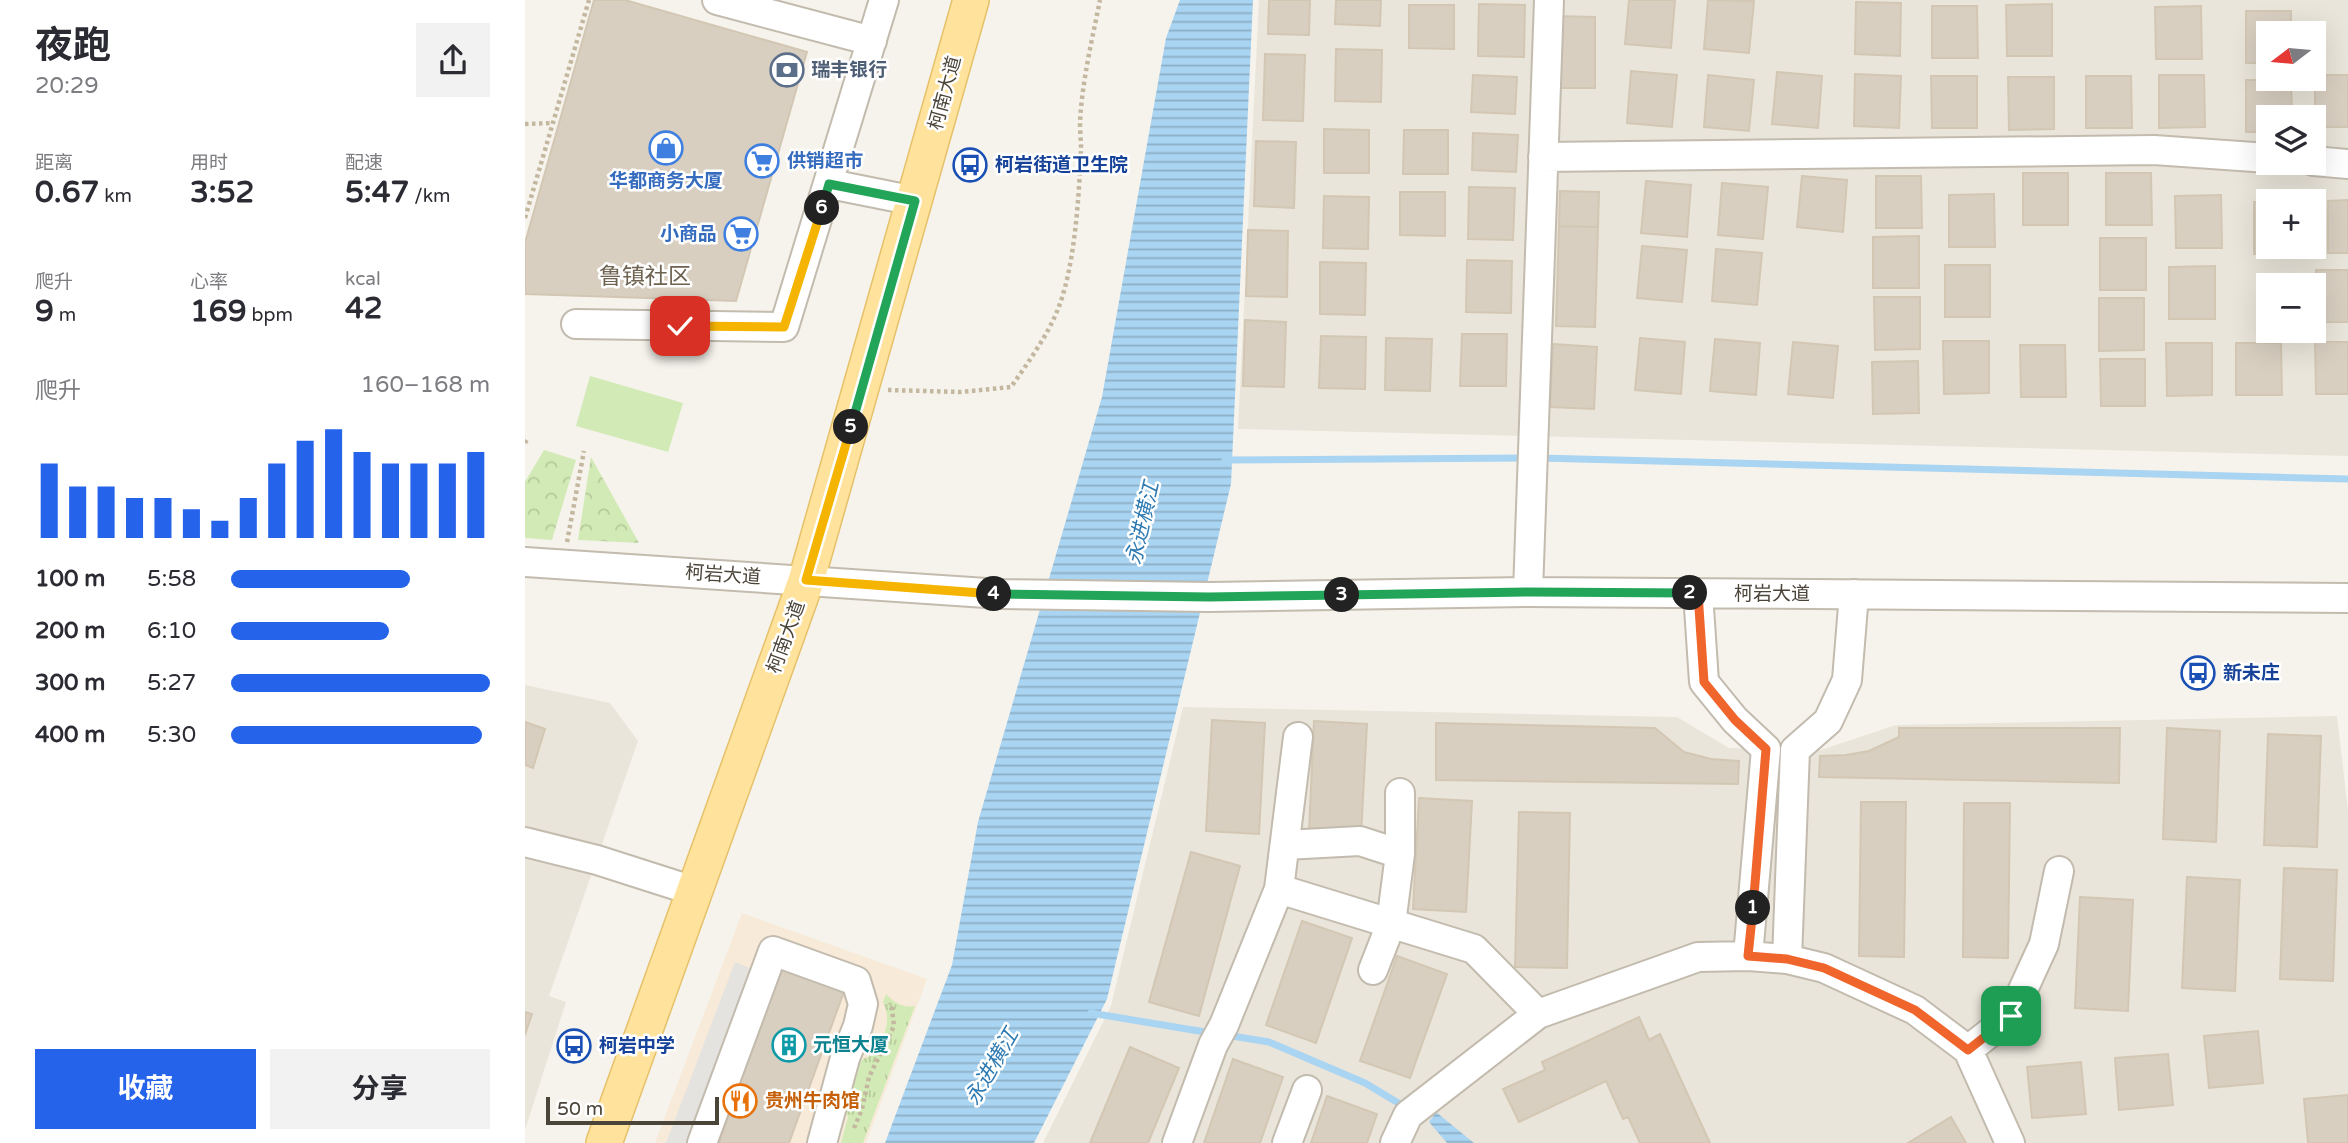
<!DOCTYPE html>
<html lang="zh">
<meta charset="utf-8">
<style>
:root{--surface:#fff;--page:#f2f2f3;--text:#2b2b33;--muted:#7c7c81;--accent:#2563eb}
body{margin:0;font-family:"Varela Round","Noto Sans SC",sans-serif;background:var(--page);color:var(--text);height:100vh;display:flex;flex-direction:column;font-size:26px;white-space:nowrap}
*{box-sizing:border-box;margin:0}
p{font-size:23px;color:var(--muted)}
.icon{flex:none;width:38px;height:38px;fill:none;stroke:currentColor;stroke-width:2;stroke-linecap:round;stroke-linejoin:round}
.map{position:relative;flex:1;overflow:hidden}
.panel{display:flex;flex-direction:column;background:var(--surface);width:525px}
.panel>*{flex:none}
.needle{width:46px;rotate:254deg}
.tools{position:absolute;left:1731px;top:21px;display:grid;gap:14px}
.tools a{display:grid;place-items:center;width:70px;height:70px;border-radius:0px;background:var(--surface);box-shadow:0 7px 28px #0002;font-size:35px}
.scale{position:absolute;left:21px;bottom:18px;width:173px;box-sizing:border-box;padding-left:7px;border:4px solid #4b4439;border-top:0;font-size:19px;line-height:24px;white-space:nowrap;color:#4b4439;-webkit-text-stroke:5px #fff;paint-order:stroke}
.pin{position:absolute;display:grid;place-items:center;width:60px;height:60px;color:#fff;margin:-30px;border-radius:14px;box-shadow:0 4px 10px #0006}
.km{position:absolute;width:35px;height:35px;margin:-18px;border-radius:50%;background:#222;color:#fff;font-size:19px;line-height:35px;text-align:center}
.round{display:grid;place-items:center;flex:none;width:74px;height:74px;border-radius:0px;background:var(--page)}
.headline{display:flex;align-items:center;justify-content:space-between;height:119px;padding:0 35px}
h1{font-size:38px;font-weight:700;line-height:52px}
.metrics{display:grid;grid-template-columns:repeat(3,1fr);gap:10px;height:119px;padding:7px 35px}
.metrics div{display:grid;align-content:center}
.metrics b{font-size:30px;font-weight:700}
.metrics small{font-size:19px;font-weight:400}
.metrics p{font-size:19px}
.chart{height:196px;padding:14px 35px}
.chart p{display:flex;justify-content:space-between}
.chart svg{width:100%;height:126px;margin-top:7px;stroke:var(--accent);stroke-width:6}
.action{display:flex;gap:14px;margin-top:auto;padding:14px 35px}
.action a{flex:1;height:80px;border-radius:0px;background:var(--accent);color:#fff;font-size:28px;font-weight:700;line-height:80px;text-align:center}
.action a+a{background:var(--page);color:var(--text)}
ul{padding:0 35px;list-style:none;font-size:23px}
li{display:grid;grid-template-columns:112px 84px 1fr;align-items:center;height:52px}
li i{height:18px;border-radius:9px;background:var(--accent)}
main{display:flex;flex:1;min-height:0}
.map>svg:first-child{display:block}
.residential{fill:#eae5da;fill-rule:evenodd}
.commercial{fill:#f7ead8}
.grass{fill:url(#grass-tufts)}
.forest{fill:url(#forest-crowns)}
.garden{fill:#d2eab5}
.parking{fill:#e5e3e0}
.water{fill:url(#water-rules)}
.lines{fill:none;stroke-linecap:round;stroke-linejoin:round}
.stream{stroke:#a9d4f2;stroke-width:7}
.building{fill:#d8cfc1;stroke:#d3c7b4;stroke-width:2}
.minor-casing{stroke:#c2bbae;stroke-width:32}
.major-casing{stroke:#e6c16a;stroke-width:38}
.path{stroke:#c4b79f;stroke-width:4.5;stroke-dasharray:3.5 3.5;stroke-linecap:butt}
.minor{stroke:#fff;stroke-width:28}
.major{stroke:#ffe39c;stroke-width:35}
.split-1-casing{stroke:#fff;stroke-width:14}
.split-2-casing{stroke:#fff;stroke-width:14}
.split-3-casing{stroke:#fff;stroke-width:14}
.split-4-casing{stroke:#fff;stroke-width:14}
.split-5-casing{stroke:#fff;stroke-width:14}
.split-6-casing{stroke:#fff;stroke-width:14}
.split-7-casing{stroke:#fff;stroke-width:14}
.split-1{stroke:#f0652b;stroke-width:9}
.split-2{stroke:#f0652b;stroke-width:9}
.split-3{stroke:#22a559;stroke-width:9}
.split-4{stroke:#22a559;stroke-width:9}
.split-5{stroke:#f5b400;stroke-width:9}
.split-6{stroke:#22a559;stroke-width:9}
.split-7{stroke:#f5b400;stroke-width:9}
.labels{text-anchor:middle;dominant-baseline:central;stroke-width:5;stroke-linejoin:round;paint-order:stroke}
.service-label{font-size:19px;font-weight:bold;fill:#4e5e75;stroke:#fff;text-anchor:start}
.street-label{font-size:19px;fill:#4b4439;stroke:#fff}
.shop-label{font-size:19px;font-weight:bold;fill:#366cbe;stroke:#fff;text-anchor:start}
.transit-label{font-size:19px;font-weight:bold;fill:#164399;stroke:#fff;text-anchor:start}
.culture-label{font-size:19px;font-weight:bold;fill:#0d838f;stroke:#fff;text-anchor:start}
.food-label{font-size:19px;font-weight:bold;fill:#c56008;stroke:#fff;text-anchor:start}
.water-label{font-size:21px;font-style:italic;fill:#2e7ab2;stroke:#fff}
.quarter-label{font-size:23px;fill:#6e6250;stroke:#fff}
</style>
<main>
<section class="panel">
<div class="headline"><div><h1>夜跑</h1><p>20:29</p></div><a class="round"><svg class="icon" aria-label="share" viewBox="0 0 24 24"><path d="M12 15V3M7 8l5-5 5 5M5 13v7h14v-7"/></svg></a></div>
<div class="metrics">
<div><p>距离</p><b>0.67<small> km</small></b></div>
<div><p>用时</p><b>3:52</b></div>
<div><p>配速</p><b>5:47<small> /km</small></b></div>
</div>
<div class="metrics">
<div><p>爬升</p><b>9<small> m</small></b></div>
<div><p>心率</p><b>169<small> bpm</small></b></div>
<div><p>kcal</p><b>42</b></div>
</div>
<div class="chart"><p><span>爬升</span>160–168 m</p>
<svg viewBox="0 0 160 44" preserveAspectRatio="none"><path d="M5 44V18M15 44V26M25 44V26M35 44V30M45 44V30M55 44V34M65 44V38M75 44V30M85 44V18M95 44V10M105 44V6M115 44V14M125 44V18M135 44V18M145 44V18M155 44V14"/></svg>
</div>
<ul>
<li><b>100 m</b>5:58<i style="width:69%"></i></li>
<li><b>200 m</b>6:10<i style="width:61%"></i></li>
<li><b>300 m</b>5:27<i style="width:100%"></i></li>
<li><b>400 m</b>5:30<i style="width:97%"></i></li>
</ul>
<div class="action"><a>收藏</a><a>分享</a></div>
</section>
<div class="map">
<svg width="1823" height="1143" viewBox="0 0 1823 1143">
<defs>
<pattern id="grass-tufts" width="24" height="20" patternUnits="userSpaceOnUse" patternTransform="scale(1.75)"><rect width="24" height="20" fill="#d2eab5"/><path d="M3 7l-1-3M5 7V3M7 7l1-3M15 17l-1-3M17 17v-4M19 17l1-3" fill="none" stroke="#b6ca9c"/></pattern>
<pattern id="forest-crowns" width="20" height="18" patternUnits="userSpaceOnUse" patternTransform="scale(1.75)"><rect width="20" height="18" fill="#d2eab5"/><path d="M2 6a3 3 0 1 1 6 0M12 15a3 3 0 1 1 6 0" fill="none" stroke="#b6ca9c"/></pattern>
<pattern id="water-rules" width="6" height="5" patternUnits="userSpaceOnUse" patternTransform="scale(1.75)"><rect width="6" height="5" fill="#a9d4f2"/><path d="M0 2.5h6" fill="none" stroke="#8caec5"/></pattern>
</defs>
<rect width="100%" height="100%" fill="#f6f3ec"/>
<!-- residential -->
<path class="residential" d="M734,0h1089v456l-1110,-27zM1743,33h45v46h-45zM1743,117h45v46h-45zM1743,201h45v46h-45zM1743,285h45v46h-45z
M0,685l85,18 28,38 -89,255 17,6 -41,128z
M658,707l494,10 52,31 66,2h26l75,-25 441,-9 11,95v332h-1305l68,-137z"/>
<!-- commercial -->
<path class="commercial" d="M217,913l185,66 -61,164h-211z"/>
<!-- grass -->
<path class="grass" d="M361,994c9,9 16,14 29,12l-52,137h-22l7,-26 -5,-12 7,-30 13,-16 10,-4c10,-19 20,-31 10,-53z"/>
<!-- forest -->
<path class="forest" d="M19,450l32,10 -24,80 -27,-2v-56z
M66,457l48,86 -61,-3z"/>
<!-- garden -->
<path class="garden" d="M65,376l93,27 -15,49 -92,-26z"/>
<!-- parking -->
<path class="parking" d="M210,962l19,8 -66,173h-22z"/>
<!-- water -->
<path class="water" d="M655,0h73l-22,484 -124,515 -73,144h-149l67,-178 26,-143 124,-425 64,-359z
M911,1112l38,31h-27l-18,-21z"/>
<g class="lines">
<!-- stream -->
<path class="stream" d="M1015,458l808,21
M700,460l303,-2
M566,1013l120,20
M701,1035l43,7 96,41 40,24"/>
</g>
<!-- building -->
<path class="building" d="M69,0h31l182,52 -71,249 -211,-7v-51z
M744,0h41l-1,35 -41,-1z
M811,0h45l-1,26 -45,-2z
M1104,0h46l-4,48 -46,-4z
M1183,0l46,1 -5,52 -45,-4z
M1331,2l45,1 -1,53 -45,-2z
M954,4l46,1 -1,52 -46,-1z
M1527,4v52h-45l-1,-51z
M884,5h45v44l-45,-1z
M1407,6h45l1,52h-46z
M1676,6l1,53h-46l-1,-52z
M1721,11h45v22h-23v30h-22z
M1031,16l39,1v71h-40z
M811,49l46,1 -1,52 -46,-1z
M740,54l40,1 -2,66 -40,-1z
M1106,71l46,4 -5,52 -45,-4z
M1252,72l45,4 -4,52 -46,-4z
M1330,74l46,2 -2,52 -45,-2z
M948,75l44,2 -2,37 -44,-2z
M1183,75l46,5 -5,51 -45,-4z
M1634,75h45l1,52 -46,1z
M1790,75h33v52h-33z
M1406,76h46v52h-45z
M1561,76h45l1,52h-46z
M1483,77h46v52l-45,1z
M1721,80h45l1,37h-24v15h-22z
M799,129l45,1v43h-45z
M879,130h44v44h-45z
M948,133l45,2 -2,37 -44,-2z
M731,141l40,1 -2,66 -40,-2z
M1498,173h45v52h-45z
M1581,173h45l1,52h-46z
M1277,176l45,4 -4,52 -46,-5z
M1351,176h45l1,52h-46z
M1121,181l45,4 -4,52 -46,-4z
M1197,183l46,4 -5,52 -45,-4z
M944,187l46,1 -2,52 -45,-1z
M1035,191l39,1 -1,35 -39,-1z
M875,192h45v44l-45,-1z
M1469,194l1,53h-46v-52z
M1696,195l1,53h-46l-1,-52z
M799,196l45,1 -1,52 -45,-1z
M1823,200v53h-20v-52z
M1729,202h14v45h32v7h-46z
M1034,226l39,1 -3,100 -39,-1z
M723,230l40,1 -1,66 -41,-1z
M1394,236v52h-46v-51z
M1575,238h46v52h-46z
M1117,246l45,4 -5,52 -45,-4z
M1191,249l46,4 -5,52 -45,-4z
M942,260l45,1 -1,52 -45,-1z
M795,262l46,1 -1,52 -45,-1z
M1420,265h45v52h-45z
M1690,266v53h-46v-52z
M1791,270h32v52h-32z
M1349,297h46v52l-45,1z
M1574,298h45v52l-45,1z
M720,320l41,2 -2,65 -41,-1z
M937,334h45l-1,52h-46z
M796,336l45,1 -1,52 -46,-1z
M861,338l46,1 -2,52 -45,-1z
M1115,338l45,4 -4,52 -46,-4z
M1190,339l45,4 -4,52 -46,-4z
M1418,341h46v52l-45,1z
M1268,342l45,4 -5,52 -45,-4z
M1790,342h33v52h-32z
M1641,343h46v52l-45,1z
M1711,343h45l1,52h-46z
M1028,344l44,3 -3,62 -44,-2z
M1495,345h45l1,52h-45z
M1575,359h45v47h-44z
M1393,361l1,52 -46,1 -1,-52z
M687,720l53,3 -6,111 -53,-3z
M789,721l53,3 -6,111 -52,-3z
M0,722l20,7 -12,39 -8,-3z
M911,723l219,5 29,24 27,7 28,2 -1,23 -302,-4z
M1374,728h221l-1,55 -300,-6 1,-21 26,-1 23,-4 30,-14z
M1642,728l53,3 -4,111 -53,-3z
M1743,734l53,2 -4,111 -53,-2z
M894,798l53,3 -6,111 -53,-3z
M1336,802h45l-2,155 -45,-1z
M1439,803h46l-2,155 -45,-1z
M994,812l51,1 -3,155 -52,-1z
M666,852l49,14 -41,150 -50,-14z
M1759,868l53,2 -4,111 -53,-2z
M1662,877l53,3 -5,111 -53,-3z
M1555,897l53,3 -5,111 -53,-3z
M777,921l50,17 -36,105 -50,-18z
M872,956l50,18 -37,104 -50,-17z
M257,961l64,25 -57,157h-70z
M0,1012l7,2 -7,21z
M1114,1017l10,23 11,-6 50,109h-70l-12,-26 -5,2 -17,-38 -87,41 -16,-33 42,-19 -3,-8z
M1733,1031l5,52 -54,5 -5,-52z
M605,1047l49,21 -31,75h-58z
M1643,1054l5,51 -54,5 -4,-52z
M708,1059l50,18 -23,66h-56z
M1556,1062l5,52 -54,4 -5,-51z
M1823,1095v48h-40l-4,-44z
M802,1096l50,18 -10,29h-56z
M1426,1117l15,26h-58z"/>
<g class="lines">
<defs>
<path id="minor" d="M192,0l155,41
M1018,157l611,-7 114,8
M1788,161l35,3
M305,184l85,17
M51,324l208,3 100,-327
M0,562l476,32 208,3 319,-5 820,6
M1003,592l21,-592
M1173,593l6,89 31,38 31,29 -18,207
M0,842l72,18 97,31
M760,845l75,-4 40,13
M754,889l195,60 64,65
M1262,959l8,-209 33,-29 19,-41 7,-86
M848,970l18,-46 9,-70v-61
M1443,1050l43,-34 33,-72 15,-73
M177,1143l71,-192 83,30 7,23 -5,22 -13,32 -23,85
M652,1143l36,-98 11,-20 55,-136 19,-152
M762,1143l20,-53
M870,1143l13,-28 130,-101 160,-57 50,-1 39,3 37,9 91,42 53,40 42,93"/>
<path id="major" d="M79,1143l202,-562 165,-581"/>
</defs>
<!-- minor casing -->
<use href="#minor" class="minor-casing"/>
<!-- major casing -->
<use href="#major" class="major-casing"/>
<!-- path -->
<path class="path" d="M0,124l28,-1
M0,218l64,-218
M363,390l73,2 50,-5c16,-23 37,-52 47,-78 17,-43 21,-113 23,-160 0,-9 -1,-18 -1,-27 2,-40 12,-82 20,-122
M0,443l3,-6
M42,542l17,-91
M329,1128l8,-19 7,-32 25,-51 -2,-17 -4,-5"/>
<!-- minor -->
<use href="#minor" class="minor"/>
<!-- major -->
<use href="#major" class="major"/>
</g>
<g class="lines">
<defs>
<path id="split-1" d="M1228,908l-5,48 39,3 37,9 91,42 53,40 43,-34"/>
<path id="split-2" d="M1165,593h8l6,89 31,38 31,29 -13,159"/>
<path id="split-3" d="M817,595l186,-3 162,1"/>
<path id="split-4" d="M469,594l215,3 133,-2"/>
<path id="split-5" d="M326,427l-45,153 188,14"/>
<path id="split-6" d="M297,208l7,-24 86,17 -64,226"/>
<path id="split-7" d="M155,326l104,1 38,-119"/>
</defs>
<!-- split-1 casing -->
<use href="#split-1" class="split-1-casing"/>
<!-- split-2 casing -->
<use href="#split-2" class="split-2-casing"/>
<!-- split-3 casing -->
<use href="#split-3" class="split-3-casing"/>
<!-- split-4 casing -->
<use href="#split-4" class="split-4-casing"/>
<!-- split-5 casing -->
<use href="#split-5" class="split-5-casing"/>
<!-- split-6 casing -->
<use href="#split-6" class="split-6-casing"/>
<!-- split-7 casing -->
<use href="#split-7" class="split-7-casing"/>
<!-- split-1 -->
<use href="#split-1" class="split-1"/>
<!-- split-2 -->
<use href="#split-2" class="split-2"/>
<!-- split-3 -->
<use href="#split-3" class="split-3"/>
<!-- split-4 -->
<use href="#split-4" class="split-4"/>
<!-- split-5 -->
<use href="#split-5" class="split-5"/>
<!-- split-6 -->
<use href="#split-6" class="split-6"/>
<!-- split-7 -->
<use href="#split-7" class="split-7"/>
</g>
<!-- icons -->
<defs>
<symbol id="bank-ring" viewBox="-11 -11 22 22"><circle r="9.5" fill="#fff" stroke="#5c6f8a" stroke-width="1.5"/><path d="M-6-4H6V4H-6ZM0-2.3a2.3 2.3 0 1 0 0 4.6a2.3 2.3 0 1 0 0-4.6Z" fill="#5c6f8a"/></symbol>
<symbol id="shop-ring" viewBox="-11 -11 22 22"><circle r="9.5" fill="#fff" stroke="#3f7fe0" stroke-width="1.5"/><path d="M-5-2.5h2.3a2.7 3.5 0 0 1 5.4 0H5L5.5 6h-11ZM-1.5-2.5h3a1.5 2.3 0 0 0-3 0Z" fill="#3f7fe0"/></symbol>
<symbol id="supermarket-ring" viewBox="-11 -11 22 22"><circle r="9.5" fill="#fff" stroke="#3f7fe0" stroke-width="1.5"/><path d="M-6-5.5h2.5l.6 2H6L4.5 2H-2.5L-4.4-4H-6ZM-1.5 3.2a1.3 1.3 0 1 0 .1 0ZM3 3.2a1.3 1.3 0 1 0 .1 0Z" fill="#3f7fe0"/></symbol>
<symbol id="bus-ring" viewBox="-11 -11 22 22"><circle r="9.5" fill="#fff" stroke="#1a4fb4" stroke-width="1.5"/><path d="M-5-6H5V4H4V6H2V4H-2V6H-4V4H-5ZM-3.5-4V0h7V-4ZM-3.5 1.2v1.5H-2V1.2ZM2 1.2v1.5H3.5V1.2Z" fill="#1a4fb4"/></symbol>
<symbol id="building-ring" viewBox="-11 -11 22 22"><circle r="9.5" fill="#fff" stroke="#0f9aa8" stroke-width="1.5"/><path d="M-4-6H4V6H1V3H-1V6H-4ZM-2.5-4.3h1.7v1.8h-1.7ZM.8-4.3h1.7v1.8H.8ZM-2.5-1h1.7V.8h-1.7ZM.8-1h1.7V.8H.8Z" fill="#0f9aa8"/></symbol>
<symbol id="restaurant-ring" viewBox="-11 -11 22 22"><circle r="9.5" fill="#fff" stroke="#e8710a" stroke-width="1.5"/><path d="M-5-6h1v4h1v-4h1v4h1v-4h1v5L-1.5 .5V6h-2V.5L-5-1ZM5-6V6H3V1.5H1.5Q1.5-4 5-6Z" fill="#e8710a"/></symbol>
</defs>
<g fill-rule="evenodd">
<use href="#bank-ring" x="243" y="51" width="38" height="38"/>
<use href="#shop-ring" x="122" y="129" width="38" height="38"/>
<use href="#supermarket-ring" x="218" y="142" width="38" height="38"/>
<use href="#bus-ring" x="426" y="146" width="38" height="38"/>
<use href="#supermarket-ring" x="197" y="215" width="38" height="38"/>
<use href="#bus-ring" x="1654" y="654" width="38" height="38"/>
<use href="#building-ring" x="245" y="1026" width="38" height="38"/>
<use href="#bus-ring" x="30" y="1027" width="38" height="38"/>
<use href="#restaurant-ring" x="196" y="1082" width="38" height="38"/>
</g>
<g class="labels">
<!-- service labels -->
<g class="service-label">
<text x="286" y="70">瑞丰银行</text>
</g>
<!-- street labels -->
<g class="street-label">
<text transform="translate(420 93) rotate(-75)">柯南大道</text>
<text transform="translate(198 575) rotate(4)">柯岩大道</text>
<text x="1247" y="594">柯岩大道</text>
<text transform="translate(261 637) rotate(-70)">柯南大道</text>
</g>
<!-- shop labels -->
<g class="shop-label">
<text x="262" y="161">供销超市</text>
<text x="141" y="181" text-anchor="middle">华都商务大厦</text>
<text x="192" y="234" text-anchor="end">小商品</text>
</g>
<!-- transit labels -->
<g class="transit-label">
<text x="470" y="165">柯岩街道卫生院</text>
<text x="1698" y="673">新未庄</text>
<text x="74" y="1046">柯岩中学</text>
</g>
<!-- culture labels -->
<g class="culture-label">
<text x="288" y="1045">元恒大厦</text>
</g>
<!-- food labels -->
<g class="food-label">
<text x="240" y="1101">贵州牛肉馆</text>
</g>
<!-- water labels -->
<g class="water-label">
<text transform="translate(618 523) rotate(-77)">永进横江</text>
<text transform="translate(467 1067) rotate(-60)">永进横江</text>
</g>
<!-- quarter labels -->
<g class="quarter-label">
<text x="120" y="277">鲁镇社区</text>
</g>
</g>
</svg>
<div class="tools">
<a><svg class="needle" viewBox="-14 -14 28 28"><path d="M0-13l5 13h-10z" fill="#e53935"/><path d="M0 13l5-13h-10z" fill="#7c7c81"/></svg></a>
<a><svg class="icon" aria-label="layers" viewBox="0 0 24 24"><path d="M12 4l9 5-9 5-9-5zM3 14l9 5 9-5"/></svg></a>
<a>+</a>
<a>−</a>
</div>
<div class="scale">50 m</div>
<div class="pin" style="left:1486px;top:1016px;background:#1e9e55"><svg class="icon" aria-label="arrive" viewBox="0 0 24 24"><path d="M6 21V4h12l-3 4 3 4H6"/></svg></div>
<div class="pin" style="left:155px;top:326px;background:#d93025"><svg class="icon" aria-label="check" viewBox="0 0 24 24"><path d="M5 12l5 5 9-10"/></svg></div>
<b class="km" style="left:1228px;top:908px">1</b>
<b class="km" style="left:1165px;top:593px">2</b>
<b class="km" style="left:817px;top:595px">3</b>
<b class="km" style="left:469px;top:594px">4</b>
<b class="km" style="left:326px;top:427px">5</b>
<b class="km" style="left:297px;top:208px">6</b>
</div>
</main>
